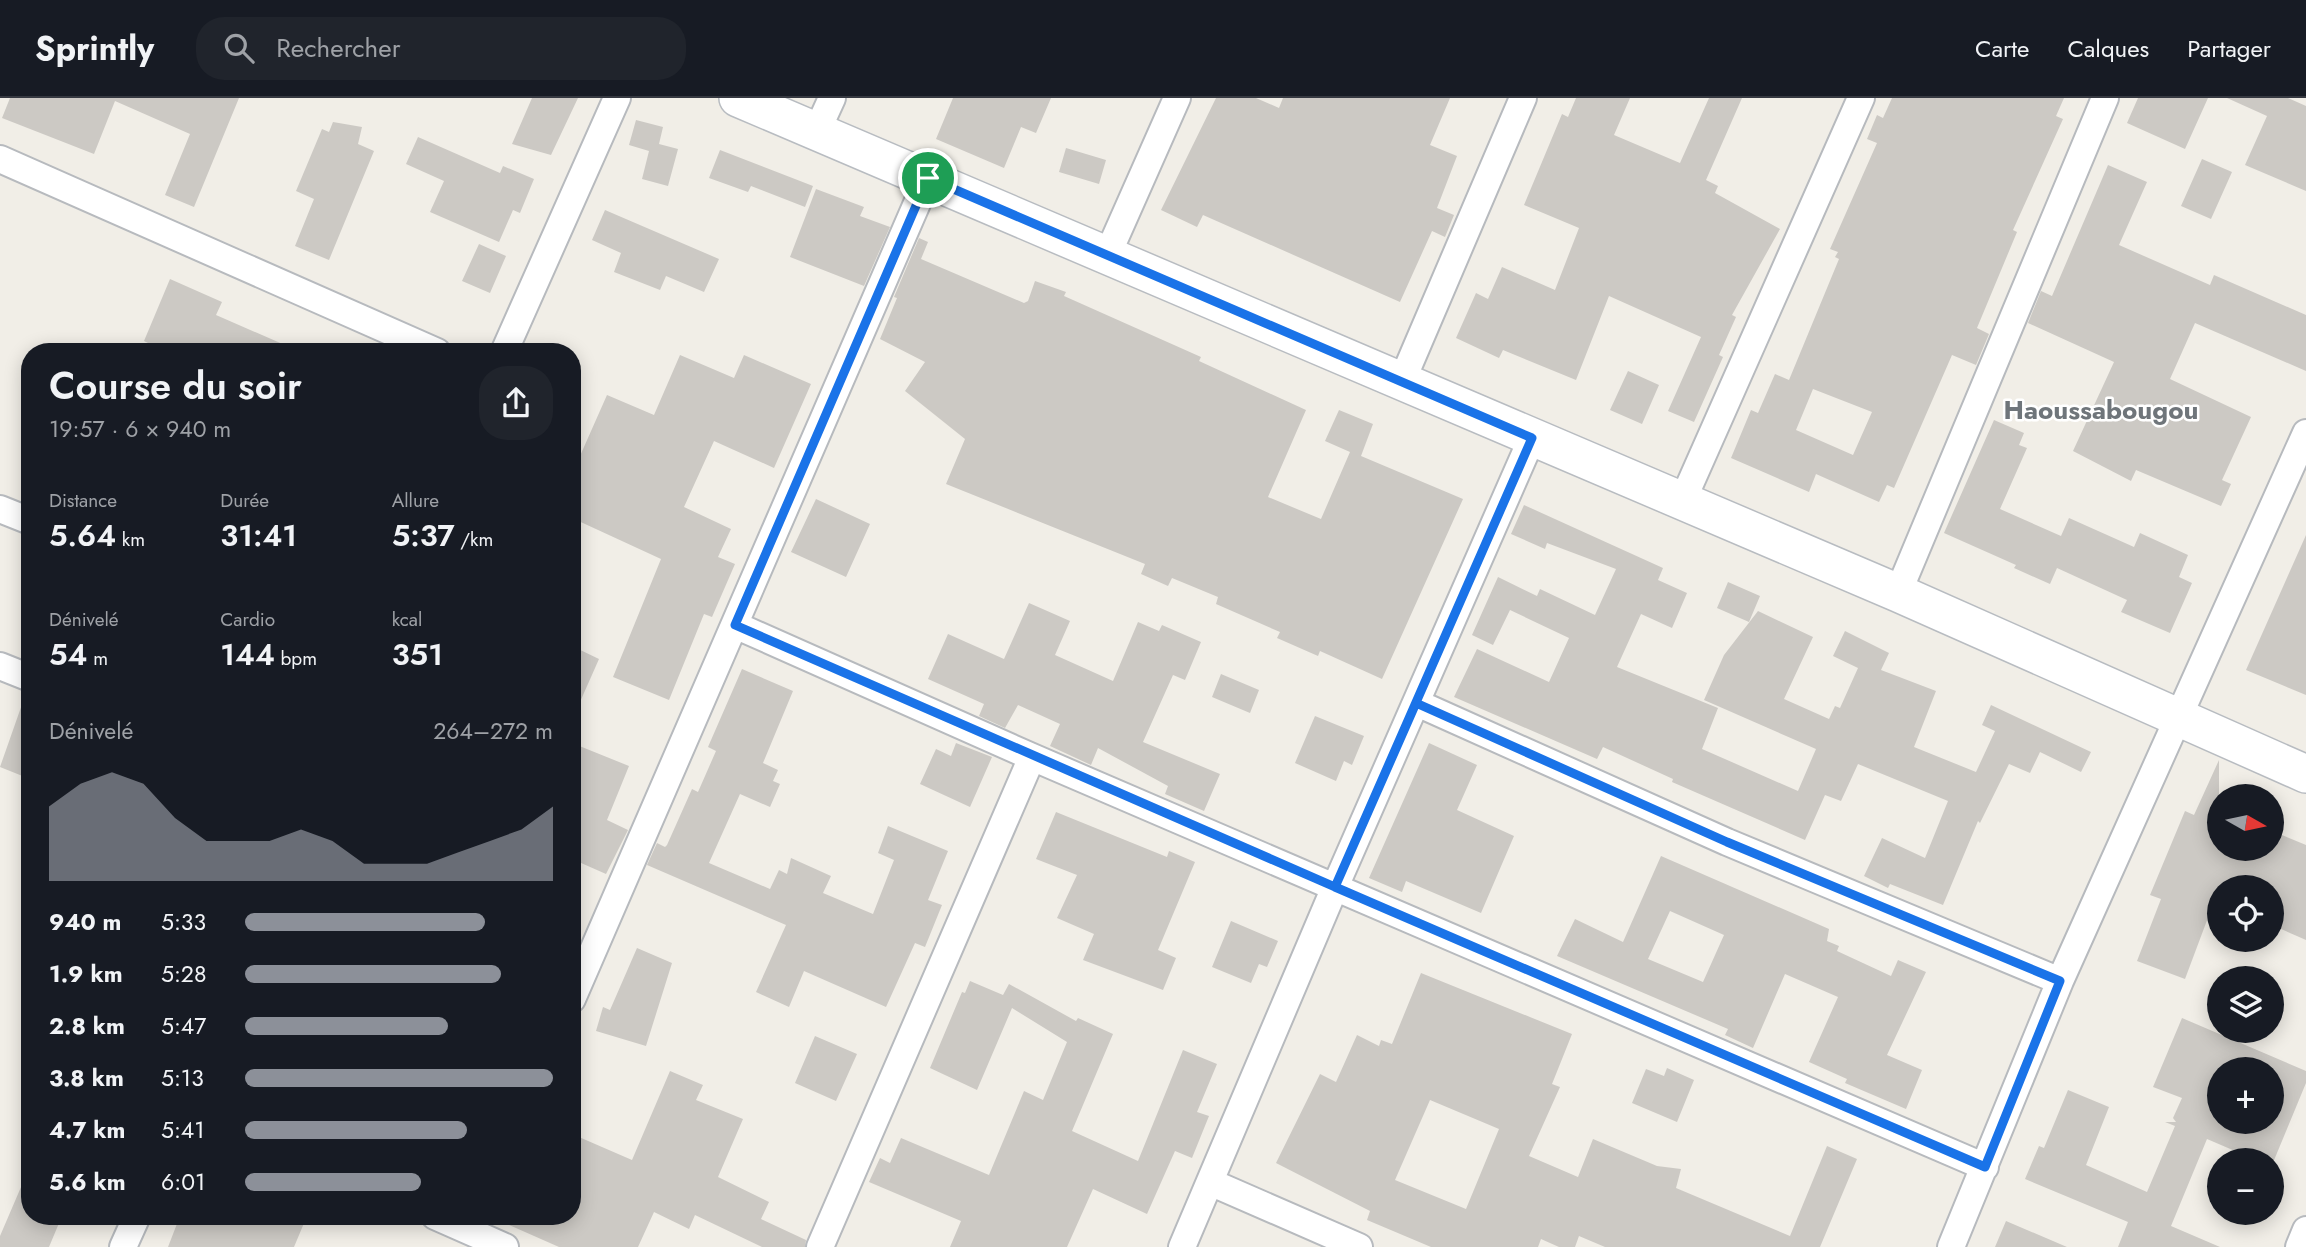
<!DOCTYPE html>
<html lang="fr">
<meta charset="utf-8">
<style>
:root{--surface:#171b24;--page:#20242c;--text:#f1f3f6;--muted:#9ea1a6;--line:#363941;--accent:#8c9099}
body{margin:0;font-family:Jost,sans-serif;background:var(--page);color:var(--text);height:100vh;display:flex;flex-direction:column;font-size:26px;white-space:nowrap}
*{box-sizing:border-box;margin:0}
p{font-size:23px;color:var(--muted)}
.icon{flex:none;width:38px;height:38px;fill:none;stroke:currentColor;stroke-width:2;stroke-linecap:round;stroke-linejoin:round}
.map{position:relative;flex:1;overflow:hidden}
.details{position:absolute;left:21px;top:245px;width:560px;height:882px;display:flex;flex-direction:column;background:var(--surface);border-radius:28px;box-shadow:0 4px 18px #0003}
.details>*{flex:none}
.needle{width:46px;rotate:99deg}
.fabs{position:absolute;left:2207px;top:686px;display:grid;gap:14px}
.fabs a{display:grid;place-items:center;width:77px;height:77px;border-radius:50%;background:var(--surface);box-shadow:0 4px 18px #0003;font-size:35px}
.pin{position:absolute;display:grid;place-items:center;width:60px;height:60px;color:#fff;margin:-30px;border:4px solid #fff;border-radius:50%;box-shadow:0 2px 7px #0007}
.round{display:grid;place-items:center;flex:none;width:74px;height:74px;border-radius:28px;background:var(--page)}
.headline{display:flex;align-items:center;justify-content:space-between;height:119px;padding:0 28px}
h1{font-size:38px;font-weight:600;line-height:52px}
.metrics{display:grid;grid-template-columns:repeat(3,1fr);gap:10px;height:119px;padding:7px 28px}
.metrics div{display:grid;align-content:center}
.metrics b{font-size:30px;font-weight:600}
.metrics small{font-size:19px;font-weight:400}
.metrics p{font-size:19px}
.chart{height:196px;padding:14px 28px}
.chart p{display:flex;justify-content:space-between}
.chart svg{width:100%;height:126px;margin-top:7px;fill:var(--accent);opacity:.7}
ul{padding:0 28px;list-style:none;font-size:23px}
li{display:grid;grid-template-columns:112px 84px 1fr;align-items:center;height:52px}
li i{height:18px;border-radius:9px;background:var(--accent)}
header{display:flex;align-items:center;gap:42px;box-sizing:border-box;height:98px;padding:0 35px;background:var(--surface);border-bottom:2px solid var(--line)}
header strong{font-size:33px}
nav{display:flex;gap:38px;margin-inline-start:auto;font-size:24px}
.search{width:490px;height:63px;background:var(--page);display:flex;align-items:center;gap:18px;box-sizing:border-box;padding:0 24px;border-radius:28px;color:var(--muted);font-size:26px}
.map>svg:first-child{display:block}
.building{fill:#ccc9c4;fill-rule:evenodd}
.lines{fill:none;stroke-linecap:round;stroke-linejoin:round}
.street-casing{stroke:#b7babe;stroke-width:30}
.secondary-casing{stroke:#b8bcc1;stroke-width:40}
.street{stroke:#fff;stroke-width:26}
.secondary{stroke:#fff;stroke-width:37}
.route-casing{stroke:#fff;stroke-width:14}
.route{stroke:#1a73e8;stroke-width:9}
.labels{text-anchor:middle;dominant-baseline:central;stroke-width:5;stroke-linejoin:round;paint-order:stroke}
.district-label{font-size:26px;font-weight:bold;fill:#6f757a;stroke:#fff}
</style>
<header>
<strong>Sprintly</strong>
<div class="search"><svg class="icon" aria-label="search" viewBox="0 0 24 24"><circle cx="10" cy="10" r="6"/><path d="M15 15l6 6"/></svg>Rechercher</div>
<nav><a>Carte</a><a>Calques</a><a>Partager</a></nav>
</header>
<div class="map">
<svg width="2306" height="1149" viewBox="0 0 2306 1149">
<rect width="100%" height="100%" fill="#f1eee7"/>
<!-- building -->
<path class="building" d="M10,0h229l-45,109 -29,-12 25,-61 -75,-33 -21,53 -92,-36z
M532,0h46l-27,57 -39,-11z
M953,0h98l-15,35 -15,-6 -17,41 -68,-29z
M1216,0h40l23,10 4,-10h167l-20,47 27,11 -20,52 17,7 -9,22 -13,-6 -32,71 -197,-87 -6,12 -36,-17z
M1576,0h54l-16,37 66,28 29,-65h33l-36,82 12,6 -3,7 65,36 -48,86 4,2 -17,38 4,2 -29,65 -26,-11 33,-74 -92,-41 -33,84 -73,-30 -4,8 -43,-20 20,-45 12,6 14,-32 53,23 24,-62 -55,-23 38,-91 6,3z
M1892,0h172l-8,18 7,3 -50,111 4,2 -40,96 12,6 -13,31 -24,-10 -58,133 -7,-3 -8,17 -63,-28 -7,18 -78,-34 20,-48 7,3 17,-39 14,6 50,-121 -4,-2 3,-5 -8,-3 47,-106 -10,-4 10,-24 6,3zM1813,291l59,23 -19,43 -57,-25z
M2138,0h70l-23,51 -58,-26z
M2227,0h61l18,8v85l-61,-26 22,-49z
M636,22l27,7 -4,17 19,5 -10,37 -26,-7 7,-28 -20,-6z
M333,24l29,5 -4,17 16,7 -45,109 -34,-14 19,-47 -18,-8 26,-62 7,3z
M418,39l82,36 3,-7 31,13 -14,34 -7,-3 -14,32 -69,-30 14,-31 -38,-17z
M1066,50l40,12 -7,24 -40,-12z
M720,52l93,36 -8,21 -54,-21 -3,6 -39,-14z
M2202,61l30,13 -21,47 -30,-13z
M2108,67l39,17 -28,63 91,40 4,-10 92,40v56l-111,-48 -25,56 81,38 -29,63 9,4 -10,22 -85,-36 -5,11 -58,-30 41,-89 -86,-39 13,-32 11,5z
M816,91l48,18 -4,9 30,11 -26,59 -74,-29z
M605,112l114,49 -15,33 -38,-16 -6,14 -46,-18 7,-19 -29,-13z
M919,140l9,4 -7,17 103,44 4,-2 7,-20 31,11 -2,4 137,61 -2,4 107,49 -38,87 53,22 29,-67 -25,-11 14,-31 34,14 -12,32 102,43 -81,180 -62,-28 -2,5 -41,-18 3,-6 -64,-28 2,-7 -46,-19 -4,8 -27,-12 4,-10 -199,-80 19,-45 -60,-48 20,-29 -45,-23 17,-41 -3,-1z
M479,146l27,12 -16,37 -28,-12z
M170,181l52,23 -6,13 85,37h-155l4,-8 -6,-3z
M680,257l54,23 10,-23 67,29 -37,84 -60,-27 -30,66 47,22 -13,28 17,7 -23,53 -8,-3 -35,86 -56,-23 48,-118 -89,-41v-44l35,-79 47,20z
M1628,273l31,14 -17,39 -32,-14z
M1994,322l30,13 -5,12 8,3 -27,61 61,27 8,-18 65,29 6,-14 48,22 -9,22 13,6 -22,50 -49,-21 6,-12 -70,-32 -7,16 -36,-16 2,-3 -72,-32z
M816,401l54,25 -24,53 -55,-25z
M1524,407l139,63 -5,12 29,13 -15,35 -31,-14 -24,53 101,41 -16,41 96,42 18,-42 -112,-49 20,-45 34,-44 55,26 -29,62 45,20 6,-13 5,2 18,-40 -25,-12 12,-25 44,22 -8,17 55,21 -22,56 62,25 19,-41 -13,-6 9,-20 100,47 -10,20 -41,-20 -10,21 -21,-9 -29,59 -2,-2 -35,84 -53,-21 -2,4 -24,-12 18,-38 43,20 23,-57 -90,-37 -17,37 -16,-6 -20,45 -133,-58 1,-3 -70,-32 -6,12 -143,-62 23,-48 72,33 20,-44 -59,-28 -17,35 -21,-10 26,-58 39,19 3,-7 55,26 21,-46 -69,-26 -2,6 -34,-15z
M2306,437v160l-60,-25z
M1728,484l32,14 -11,26 -32,-14z
M1029,505l41,18 -15,34 58,26 25,-59 21,9 3,-6 39,17 -16,38 -12,-5 -30,67 77,32 -16,37 -39,-17 3,-8 -70,-38 -7,17 -41,-19 10,-22 -42,-19 -13,23 -26,-12 5,-12 -56,-25 20,-45 56,25z
M572,548l27,13 -27,61z
M742,571l51,22 -30,72 15,7 -5,11 7,3 -10,23 -30,-13 -31,69 61,26 9,-19 8,4 4,-16 40,18 -8,17 50,21 21,-54 -16,-7 10,-27 60,25 -20,49 14,5 -17,42 -10,-4 -29,64 -82,-36 -15,36 -33,-15 30,-67 -139,-60 10,-22 8,4 2,-2 25,-56 6,3 18,-41 -8,-4z
M1221,576l38,16 -9,23 -38,-16z
M26,595h4v86l-30,-12z
M1315,618l49,20 -12,29 -8,-4 -8,20 -41,-18z
M572,645l57,23 -22,54 21,10 -22,44 -34,-15z
M956,645l36,14 -22,50 -50,-23 16,-35 15,7z
M1429,645l48,22 -20,45 57,26 -33,77 -75,-32 -4,11 -33,-14z
M2219,662v89h53v-18l34,14v95l-34,-15v-38h-53v32l-10,-4 -24,64 -48,-18 24,-62 -11,-4 35,-84 9,4z
M1056,714l111,45 2,-6 26,11 -37,88 18,8 -13,32 -80,-30 11,-26 -37,-16 20,-43 -41,-16z
M1661,758l168,73 -2,12 12,5 -2,5 54,25 7,-16 28,12 -39,83 35,15 -16,39 -61,-26 2,-4 -38,-17 29,-65 -53,-23 -32,74 -28,-13 3,-6 -171,-73 18,-37 48,23zM1670,813l54,24 -21,47 -55,-23z
M1231,823l47,20 -11,26 -8,-3 -8,19 -39,-16z
M637,850l35,15 -26,83 -50,-15 7,-24 7,3z
M1421,875l151,61 -20,50 8,3 -31,69 49,21 15,-38 64,27 24,3 -5,19 114,48 37,-90 30,13 -37,88h-215l-26,-11 -4,11h-16l-18,-8 -3,8h-107l-64,-27 3,-9 -94,-48 44,-89 16,8 21,-47 22,11 2,-6 11,4zM1430,1002l69,29 -33,80 -71,-29z
M970,883l33,14 6,-11 67,37 2,-3 35,16 -41,97 66,30 45,-111 34,14 -20,48 12,4 -17,42 -17,-7 -28,63 -54,-25 -26,58h-117l11,-26 -92,-39 11,-24 10,5 11,-25 88,37 35,-84 19,9 24,-58 -55,-34 -35,82 -47,-22 32,-76 3,1z
M2182,920l124,53v12l-34,82v-5h-16l-49,-21 -36,87 49,21h-102l10,-25 -103,-43 14,-33 5,2 24,-58 41,17 -23,58 61,27 28,-66 -10,-4h11l-3,-4 9,-20 -29,-11zM2219,971h53v53h-53z
M815,938l42,18 -21,47 -41,-18z
M1667,970l27,12 -17,42 -45,-19 14,-34 18,7z
M670,973l33,14 -7,15 47,19 -25,58 51,25 -8,17 45,21 -1,7h-43l-67,-32 -6,14 -35,-17 -16,35h-79l-70,-31h83v-82l60,26z
M30,1068v50h32l-13,31h-49v-11z
M180,1118h127l-13,31h-126z
M2006,1123l61,26h-72z"/>
<g class="lines">
<defs>
<path id="street" d="M817,33l15,-33
M0,61l437,193
M1107,158l70,-158
M504,254l113,-254
M1402,283l121,-283
M1682,404l179,-404
M0,411l30,12
M1898,495l207,-495
M735,527l297,132 953,410
M0,568l30,12
M1417,605l310,139 333,139
M572,901l356,-821
M1210,1084l149,65
M435,1118l70,31
M123,1149l14,-31
M820,1149l212,-490
M1182,1149l153,-360 197,-449
M1951,1149l109,-266 246,-548
M2299,1149l7,-17"/>
<path id="secondary" d="M738,0l1160,495 408,181"/>
</defs>
<!-- street casing -->
<use href="#street" class="street-casing"/>
<!-- secondary casing -->
<use href="#secondary" class="secondary-casing"/>
<!-- street -->
<use href="#street" class="street"/>
<!-- secondary -->
<use href="#secondary" class="secondary"/>
</g>
<g class="lines">
<defs>
<path id="route" d="M928,80l-193,447 600,262 81,-184 311,139 333,139 -75,186 -650,-280 197,-449 -604,-260"/>
</defs>
<!-- route casing -->
<use href="#route" class="route-casing"/>
<!-- route -->
<use href="#route" class="route"/>
</g>
<g class="labels">
<!-- district labels -->
<g class="district-label">
<text x="2101" y="312">Haoussabougou</text>
</g>
</g>
</svg>
<div class="fabs">
<a><svg class="needle" viewBox="-14 -14 28 28"><path d="M0-13l5 13h-10z" fill="#e53935"/><path d="M0 13l5-13h-10z" fill="#9ea1a6"/></svg></a>
<a><svg class="icon" aria-label="locate" viewBox="0 0 24 24"><circle cx="12" cy="12" r="6"/><path d="M12 2v4M12 18v4M2 12h4M18 12h4"/></svg></a>
<a><svg class="icon" aria-label="layers" viewBox="0 0 24 24"><path d="M12 4l9 5-9 5-9-5zM3 14l9 5 9-5"/></svg></a>
<a>+</a>
<a>−</a>
</div>
<div class="pin" style="left:928px;top:80px;background:#1e9e55"><svg class="icon" aria-label="arrive" viewBox="0 0 24 24"><path d="M6 21V4h12l-3 4 3 4H6"/></svg></div>
<section class="details">
<div class="headline"><div><h1>Course du soir</h1><p>19:57 · 6 × 940 m</p></div><a class="round"><svg class="icon" aria-label="share" viewBox="0 0 24 24"><path d="M12 15V3M7 8l5-5 5 5M5 13v7h14v-7"/></svg></a></div>
<div class="metrics">
<div><p>Distance</p><b>5.64<small> km</small></b></div>
<div><p>Durée</p><b>31:41</b></div>
<div><p>Allure</p><b>5:37<small> /km</small></b></div>
</div>
<div class="metrics">
<div><p>Dénivelé</p><b>54<small> m</small></b></div>
<div><p>Cardio</p><b>144<small> bpm</small></b></div>
<div><p>kcal</p><b>351</b></div>
</div>
<div class="chart"><p><span>Dénivelé</span>264–272 m</p>
<svg viewBox="0 0 160 44" preserveAspectRatio="none"><path d="M0 44V18L10 10L20 6L30 10L40 22L50 30L60 30L70 30L80 26L90 30L100 38L110 38L120 38L130 34L140 30L150 26L160 18V44z"/></svg>
</div>
<ul>
<li><b>940 m</b>5:33<i style="width:78%"></i></li>
<li><b>1.9 km</b>5:28<i style="width:83%"></i></li>
<li><b>2.8 km</b>5:47<i style="width:66%"></i></li>
<li><b>3.8 km</b>5:13<i style="width:100%"></i></li>
<li><b>4.7 km</b>5:41<i style="width:72%"></i></li>
<li><b>5.6 km</b>6:01<i style="width:57%"></i></li>
</ul>
</section>
</div>
